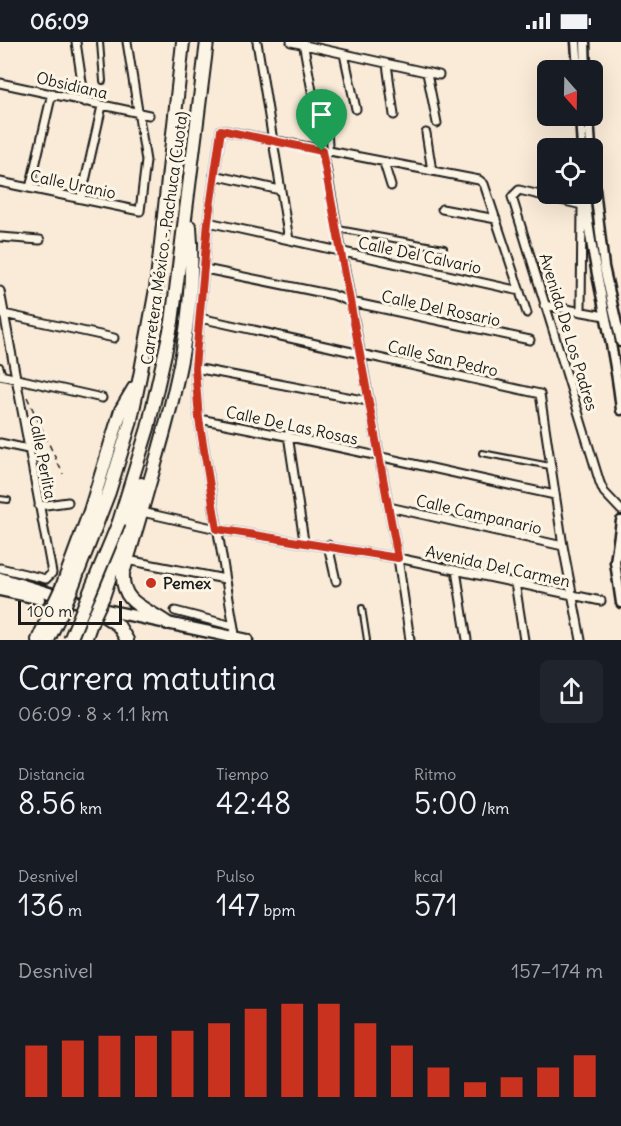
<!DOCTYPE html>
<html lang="es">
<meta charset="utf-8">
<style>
:root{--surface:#171b24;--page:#20242c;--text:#f1f3f6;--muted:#9ea1a6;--accent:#c8321e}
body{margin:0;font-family:Delius,sans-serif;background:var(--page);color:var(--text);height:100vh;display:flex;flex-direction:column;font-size:22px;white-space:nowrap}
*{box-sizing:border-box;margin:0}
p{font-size:20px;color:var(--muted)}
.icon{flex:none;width:33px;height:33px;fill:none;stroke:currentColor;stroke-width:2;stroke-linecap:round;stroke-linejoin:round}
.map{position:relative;height:598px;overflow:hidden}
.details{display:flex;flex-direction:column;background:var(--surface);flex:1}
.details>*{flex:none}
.needle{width:39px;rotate:160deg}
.buttons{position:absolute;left:537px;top:18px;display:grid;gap:12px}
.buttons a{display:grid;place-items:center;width:66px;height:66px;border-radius:9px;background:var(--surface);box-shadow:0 6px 24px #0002;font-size:30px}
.scale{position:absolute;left:18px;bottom:15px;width:104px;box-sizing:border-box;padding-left:6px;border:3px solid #1c1c1c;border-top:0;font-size:16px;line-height:21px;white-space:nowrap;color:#1c1c1c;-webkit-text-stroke:4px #fcf5e5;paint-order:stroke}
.pin{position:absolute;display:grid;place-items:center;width:51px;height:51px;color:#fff;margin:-62px -26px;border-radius:50% 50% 50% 0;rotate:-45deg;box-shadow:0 0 6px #0007}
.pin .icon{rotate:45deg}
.round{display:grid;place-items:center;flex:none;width:63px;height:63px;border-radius:9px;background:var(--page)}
.overview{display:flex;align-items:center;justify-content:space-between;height:102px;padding:0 18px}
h1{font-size:33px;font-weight:600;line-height:45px}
.metrics{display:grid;grid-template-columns:repeat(3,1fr);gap:9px;height:102px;padding:6px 18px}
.metrics div{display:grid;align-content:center}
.metrics b{font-size:30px;font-weight:600}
.metrics small{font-size:16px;font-weight:400}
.metrics p{font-size:16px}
.chart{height:168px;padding:12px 18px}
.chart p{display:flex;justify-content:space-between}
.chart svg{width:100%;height:108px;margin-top:6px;stroke:var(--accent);stroke-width:6}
.status{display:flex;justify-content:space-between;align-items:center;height:42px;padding:0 30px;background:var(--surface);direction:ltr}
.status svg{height:16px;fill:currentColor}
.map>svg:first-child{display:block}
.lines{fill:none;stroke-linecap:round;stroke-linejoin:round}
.service-casing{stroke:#1c1c1c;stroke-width:8}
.minor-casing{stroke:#1c1c1c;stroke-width:11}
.tertiary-casing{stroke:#1c1c1c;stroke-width:13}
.secondary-casing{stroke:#1c1c1c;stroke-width:15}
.primary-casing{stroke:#1c1c1c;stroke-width:15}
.motorway-casing{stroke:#1c1c1c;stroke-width:16}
.path{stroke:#1c1c1c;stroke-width:1.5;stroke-dasharray:6 4.5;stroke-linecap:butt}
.service{stroke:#fcf5e5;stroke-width:4}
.minor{stroke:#fcf5e5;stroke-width:7}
.tertiary{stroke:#fcf5e5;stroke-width:8}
.secondary{stroke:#fcf5e5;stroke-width:10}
.primary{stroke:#fcf5e5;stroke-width:10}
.motorway{stroke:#fcf5e5;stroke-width:12}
.motorway-bridge-casing{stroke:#1c1c1c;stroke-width:16;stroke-linecap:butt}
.motorway-bridge{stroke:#fcf5e5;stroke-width:12}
.route-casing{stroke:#fff;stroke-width:12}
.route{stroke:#c8321e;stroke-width:8}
.poi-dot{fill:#c8321e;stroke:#fcf5e5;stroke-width:2}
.labels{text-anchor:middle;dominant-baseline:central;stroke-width:6;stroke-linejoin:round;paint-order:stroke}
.street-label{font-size:16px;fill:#1c1c1c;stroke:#fcf5e5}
.poi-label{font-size:16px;font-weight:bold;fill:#1c1c1c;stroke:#fcf5e5;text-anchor:start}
</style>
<div class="status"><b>06:09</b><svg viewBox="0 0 49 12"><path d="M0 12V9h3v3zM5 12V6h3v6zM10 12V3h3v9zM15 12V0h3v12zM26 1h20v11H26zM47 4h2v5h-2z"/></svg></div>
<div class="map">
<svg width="621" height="598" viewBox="0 0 621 598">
<rect width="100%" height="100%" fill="#faebd8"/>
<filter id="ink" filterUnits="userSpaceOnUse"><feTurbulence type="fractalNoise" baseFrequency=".0167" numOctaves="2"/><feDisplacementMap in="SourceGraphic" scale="12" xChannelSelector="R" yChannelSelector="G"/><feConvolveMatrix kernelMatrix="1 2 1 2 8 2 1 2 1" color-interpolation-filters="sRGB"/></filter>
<g filter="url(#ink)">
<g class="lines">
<defs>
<path id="service" d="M100,0l3,39
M328,81l2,29
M338,187l106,19
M0,324l3,9
M482,411l68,13
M0,457l8,1
M362,566l5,32"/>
<path id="minor" d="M76,0l9,60
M257,0l32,198
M291,0l148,33
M303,0l95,516 12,82
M344,12l12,55
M387,22l7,51
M427,31l10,50
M0,41l149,32
M426,91l6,38
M384,121l7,23
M214,133l66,15
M0,140l140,29 6,-50 -19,-119
M30,146l22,-95
M81,157l21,-93
M586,164l-67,-16 -7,7 88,286 4,9 17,18
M442,167l54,10
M208,180l312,69
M0,195l40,3
M205,227l128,26 18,7 179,38
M0,249l52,282 -6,6 -46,-11
M544,263l61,11
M581,270l1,-107
M4,272l110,24
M200,276l340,76 23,152 18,94
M195,326l173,33
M0,333l102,23
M199,377c120,22 237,51 356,76
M288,393l16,106
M0,401l28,6
M39,464l29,-4
M389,465l174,39
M142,470l75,17 181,29 203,43
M328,503l8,36
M127,518l98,19
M456,528l11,70
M515,541l9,57
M175,569l58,15
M236,598l-37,-221 -4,-51 13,-146 13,-92 258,50 5,4 43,129"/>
<path id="tertiary" d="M576,0l2,28
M585,0l1,28
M580,74l2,32
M589,74l2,32
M592,121l12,104 17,75
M585,152c6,73 29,143 36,216
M621,479l-6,41 6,41"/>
<path id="secondary" d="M0,536l101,31 146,31
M0,548l38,8"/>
<path id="primary" d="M0,543l25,5 14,9"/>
<path id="motorway" d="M119,480l29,-94 24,-106 35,-280
M62,545l28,-76 31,-101 13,-22
M71,548l38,-98 21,-68 10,-48 16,-87 27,-247
M103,555l38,-113
M100,571l18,12 9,15
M167,581c-22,-16 -46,-19 -44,-50 11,-34 20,-68 30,-102 23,-79 44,-161 37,-244
M38,598l15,-34
M48,598l14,-29
M85,598l6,-17"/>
</defs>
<!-- service casing -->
<use href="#service" class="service-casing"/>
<!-- minor casing -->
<use href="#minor" class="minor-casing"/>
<!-- tertiary casing -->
<use href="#tertiary" class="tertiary-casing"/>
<!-- secondary casing -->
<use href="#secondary" class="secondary-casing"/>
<!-- primary casing -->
<use href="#primary" class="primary-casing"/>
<!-- motorway casing -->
<use href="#motorway" class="motorway-casing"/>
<!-- path -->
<path class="path" d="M27,355l36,77"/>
<!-- service -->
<use href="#service" class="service"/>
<!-- minor -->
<use href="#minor" class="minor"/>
<!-- tertiary -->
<use href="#tertiary" class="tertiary"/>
<!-- secondary -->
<use href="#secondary" class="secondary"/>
<!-- primary -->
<use href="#primary" class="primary"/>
<!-- motorway -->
<use href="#motorway" class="motorway"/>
<defs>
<path id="motorway-bridge" d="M53,564l9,-19
M62,569l9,-21
M91,581l12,-26
M70,598l49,-118"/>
</defs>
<!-- motorway-bridge casing -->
<use href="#motorway-bridge" class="motorway-bridge-casing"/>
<!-- motorway-bridge -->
<use href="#motorway-bridge" class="motorway-bridge"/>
</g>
</g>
<g class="lines" filter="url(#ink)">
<defs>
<path id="route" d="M221,88l101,21 76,407 -181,-29 -18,-110 -4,-51 13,-146z"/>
</defs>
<!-- route casing -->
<use href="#route" class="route-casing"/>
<!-- route -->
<use href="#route" class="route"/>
</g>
<!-- markers -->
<circle class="poi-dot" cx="151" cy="541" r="6"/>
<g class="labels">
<!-- street labels -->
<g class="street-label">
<text transform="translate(72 43) rotate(13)">Obsidiana</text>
<text transform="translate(73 142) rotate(12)">Calle Uranio</text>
<text transform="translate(164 196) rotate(-82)">Carretera México - Pachuca (Cuota)</text>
<text transform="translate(420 213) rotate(12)">Calle Del Calvario</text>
<text transform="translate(441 266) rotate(12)">Calle Del Rosario</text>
<text transform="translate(569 290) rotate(73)">Avenida De Los Padres</text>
<text transform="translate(443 316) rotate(13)">Calle San Pedro</text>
<text transform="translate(292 383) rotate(12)">Calle De Las Rosas</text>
<text transform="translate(43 415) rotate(79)">Calle Perlita</text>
<text transform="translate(479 472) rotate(13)">Calle Campanario</text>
<text transform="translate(498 524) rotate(12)">Avenida Del Carmen</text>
</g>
<!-- poi labels -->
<g class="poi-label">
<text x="163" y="541">Pemex</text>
</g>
</g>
</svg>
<div class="buttons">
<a><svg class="needle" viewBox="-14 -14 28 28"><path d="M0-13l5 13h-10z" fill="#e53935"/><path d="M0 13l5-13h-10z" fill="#9ea1a6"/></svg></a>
<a><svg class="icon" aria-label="locate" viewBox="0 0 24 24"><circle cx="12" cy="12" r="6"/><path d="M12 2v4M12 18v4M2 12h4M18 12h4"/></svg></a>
</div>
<div class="scale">100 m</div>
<div class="pin" style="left:322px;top:109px;background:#1e9e55"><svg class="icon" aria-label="arrive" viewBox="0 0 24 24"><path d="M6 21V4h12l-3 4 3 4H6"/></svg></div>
</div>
<section class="details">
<div class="overview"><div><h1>Carrera matutina</h1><p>06:09 · 8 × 1.1 km</p></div><a class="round"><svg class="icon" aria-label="share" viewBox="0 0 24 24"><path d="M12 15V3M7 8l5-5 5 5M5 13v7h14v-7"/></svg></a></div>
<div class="metrics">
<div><p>Distancia</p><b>8.56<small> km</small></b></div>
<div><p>Tiempo</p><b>42:48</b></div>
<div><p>Ritmo</p><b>5:00<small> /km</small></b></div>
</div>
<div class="metrics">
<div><p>Desnivel</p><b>136<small> m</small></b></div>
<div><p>Pulso</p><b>147<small> bpm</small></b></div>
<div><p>kcal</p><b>571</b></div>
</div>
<div class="chart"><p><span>Desnivel</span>157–174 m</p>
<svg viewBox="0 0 160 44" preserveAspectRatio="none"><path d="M5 44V23M15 44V21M25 44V19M35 44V19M45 44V17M55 44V14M65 44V8M75 44V6M85 44V6M95 44V14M105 44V23M115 44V32M125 44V38M135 44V36M145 44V32M155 44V27"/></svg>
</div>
</section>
